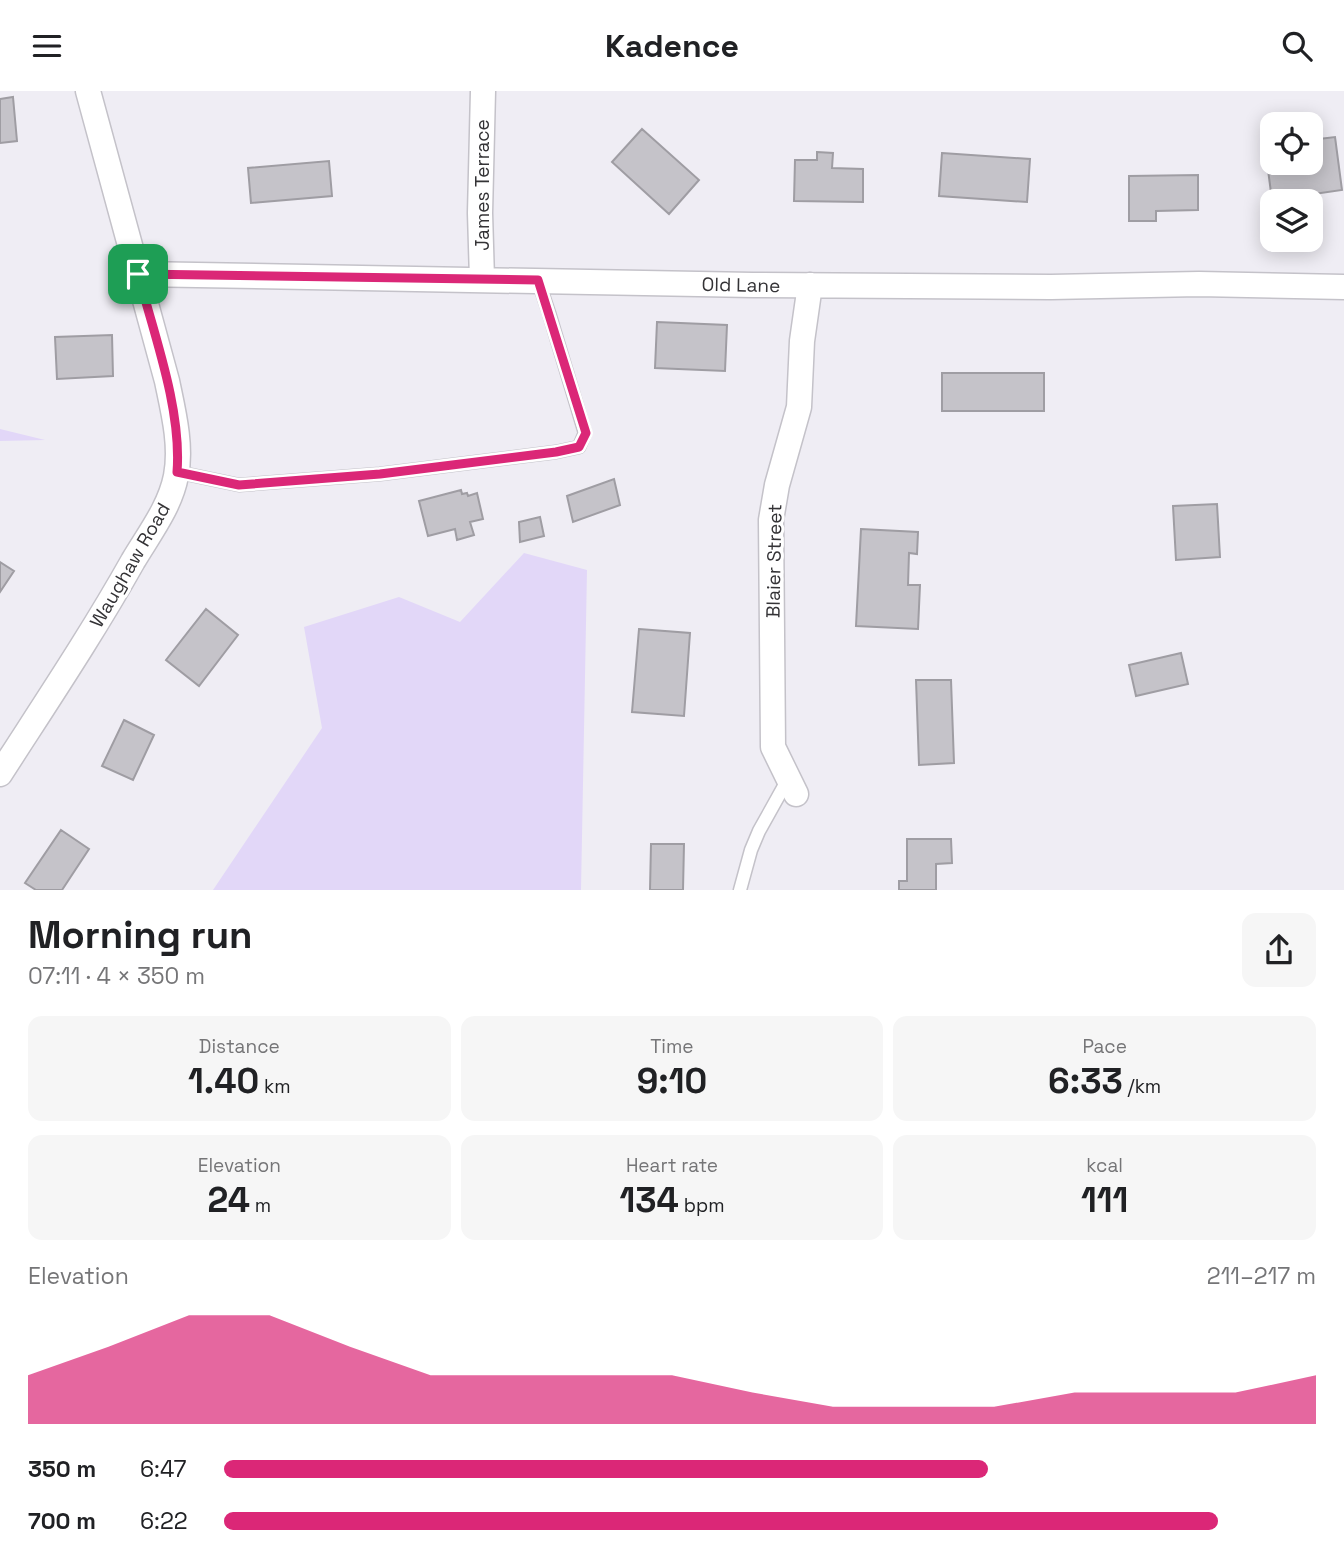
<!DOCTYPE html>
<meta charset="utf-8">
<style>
:root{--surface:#fff;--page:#f6f6f6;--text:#202124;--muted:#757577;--accent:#db2777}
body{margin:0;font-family:"Space Grotesk",sans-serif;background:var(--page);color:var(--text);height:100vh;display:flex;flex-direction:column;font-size:26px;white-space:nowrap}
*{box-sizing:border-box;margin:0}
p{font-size:23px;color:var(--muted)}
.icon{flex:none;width:38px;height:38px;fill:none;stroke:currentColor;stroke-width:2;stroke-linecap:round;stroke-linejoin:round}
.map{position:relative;height:799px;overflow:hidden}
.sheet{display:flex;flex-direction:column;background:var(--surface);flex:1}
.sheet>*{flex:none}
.buttons{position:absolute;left:1260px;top:21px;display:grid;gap:14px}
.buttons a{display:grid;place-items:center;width:63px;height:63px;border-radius:14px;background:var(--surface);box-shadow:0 4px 18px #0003;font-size:35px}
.pin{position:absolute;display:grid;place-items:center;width:60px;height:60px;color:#fff;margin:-30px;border-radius:14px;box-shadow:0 4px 10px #0006}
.round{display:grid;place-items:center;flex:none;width:74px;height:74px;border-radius:14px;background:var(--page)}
.head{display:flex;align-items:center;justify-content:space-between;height:119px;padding:0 28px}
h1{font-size:38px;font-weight:700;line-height:52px}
.figures{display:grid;grid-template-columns:repeat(3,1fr);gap:10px;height:119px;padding:7px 28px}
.figures div{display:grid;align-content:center;border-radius:14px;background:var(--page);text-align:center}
.figures b{font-size:35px;font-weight:700}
.figures small{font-size:19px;font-weight:400}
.figures p{font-size:19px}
.chart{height:196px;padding:14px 28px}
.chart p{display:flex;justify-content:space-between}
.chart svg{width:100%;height:126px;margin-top:7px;fill:var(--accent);opacity:.7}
ul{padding:0 28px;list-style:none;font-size:23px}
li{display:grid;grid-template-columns:112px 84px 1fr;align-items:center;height:52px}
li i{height:18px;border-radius:9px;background:var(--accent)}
header{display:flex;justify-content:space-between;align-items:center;height:91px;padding:0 28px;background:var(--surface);font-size:32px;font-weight:700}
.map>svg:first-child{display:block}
.green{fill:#e2d7f8}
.building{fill:#c5c3c9;stroke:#9f9da3;stroke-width:2}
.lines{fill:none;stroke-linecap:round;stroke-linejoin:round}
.service-casing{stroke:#c4c2c9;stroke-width:15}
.minor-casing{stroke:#c4c2c9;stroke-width:27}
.service{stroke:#fff;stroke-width:12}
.minor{stroke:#fff;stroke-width:24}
.route-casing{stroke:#fff;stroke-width:14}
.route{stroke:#db2777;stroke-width:9}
.labels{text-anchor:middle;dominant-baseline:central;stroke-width:6;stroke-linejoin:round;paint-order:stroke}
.street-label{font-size:19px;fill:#343336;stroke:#fff}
</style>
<header><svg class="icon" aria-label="menu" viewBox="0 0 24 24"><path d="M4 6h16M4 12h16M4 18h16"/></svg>Kadence<svg class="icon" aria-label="search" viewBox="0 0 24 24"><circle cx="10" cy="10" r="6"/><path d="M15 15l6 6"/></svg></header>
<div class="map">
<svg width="1344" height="799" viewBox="0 0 1344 799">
<rect width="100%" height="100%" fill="#efedf4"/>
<!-- green -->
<path class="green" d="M0,338l45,11 -45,1z
M524,462l63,17 -6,320h-368l109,-162 -18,-101 95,-30 61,25z"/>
<!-- building -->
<path class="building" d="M13,6l4,44 -17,2v-44z
M642,38l57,51 -30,34 -57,-52z
M1335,46l7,53 -70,10 -7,-53 7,-1v17h39v-23z
M817,61l16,1 -1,15 31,1v33l-69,-1 1,-41h22z
M942,62l88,6 -3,43 -88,-6z
M329,70l3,35 -81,7 -3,-35z
M1198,84v35l-42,1v10h-27v-45z
M657,231l70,3 -2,46 -70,-3z
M112,244l1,41 -56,3 -2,-42z
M942,282h102v38h-102z
M614,388l6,26 -47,17 -6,-26z
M461,399l1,4 5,-1 1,3 9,-3 6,26 -13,3 4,13 -17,5 -2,-11 -27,7 -9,-35z
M1217,413l3,53 -44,3 -3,-54z
M540,426l4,19 -24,6 -1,-20z
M861,438l57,3 -1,22 -8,-1 -1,32h12l-2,44 -62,-3z
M0,471l14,9 -14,21z
M206,518l32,26 -39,51 -33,-26z
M639,538l51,4 -6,83 -52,-4z
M1181,562l7,31 -52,12 -7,-31z
M916,589h35l3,83 -35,2z
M124,629l30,15 -21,45 -31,-14z
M61,739l28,19 -27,41h-26l-11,-7z
M907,748h44l1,24 -16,1v26h-37v-9h8z
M651,753h33l-1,46h-33z"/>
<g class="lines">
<defs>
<path id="service" d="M177,381l62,13 141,-11 176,-22 23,-5 6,-14 -36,-120 -11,-33
M740,799l11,-40 8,-19 29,-52"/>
<path id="minor" d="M138,183l615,11 298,2 148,-3 145,3
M482,188l-2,-66 3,-122
M0,683c45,-70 92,-140 133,-213 16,-27 37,-54 43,-85 6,-31 -3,-66 -9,-95l-79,-290
M796,703l-23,-47 -2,-227 6,-35 22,-78 3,-66 8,-56"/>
</defs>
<!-- service casing -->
<use href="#service" class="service-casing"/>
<!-- minor casing -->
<use href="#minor" class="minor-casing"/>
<!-- service -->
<use href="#service" class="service"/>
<!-- minor -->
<use href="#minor" class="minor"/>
</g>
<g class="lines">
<defs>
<path id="route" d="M138,183l400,6 48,153 -7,14 -23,5 -176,22 -141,11 -62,-13c5,-62 -23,-138 -39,-198z"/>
</defs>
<!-- route casing -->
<use href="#route" class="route-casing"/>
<!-- route -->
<use href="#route" class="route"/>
</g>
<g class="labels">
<!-- street labels -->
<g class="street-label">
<text transform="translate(482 94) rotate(-90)">James Terrace</text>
<text transform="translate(741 194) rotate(1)">Old Lane</text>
<text transform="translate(774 470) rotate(-89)">Blaier Street</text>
<text transform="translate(130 474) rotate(-60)">Waughaw Road</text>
</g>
</g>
</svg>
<div class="buttons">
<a><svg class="icon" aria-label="locate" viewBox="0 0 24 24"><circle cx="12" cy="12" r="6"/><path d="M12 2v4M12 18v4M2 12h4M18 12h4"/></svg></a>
<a><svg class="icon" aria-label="layers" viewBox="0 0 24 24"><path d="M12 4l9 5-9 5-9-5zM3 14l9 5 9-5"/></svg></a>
</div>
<div class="pin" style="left:138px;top:183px;background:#1e9e55"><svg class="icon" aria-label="arrive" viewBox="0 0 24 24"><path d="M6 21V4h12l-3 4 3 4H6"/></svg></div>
</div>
<section class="sheet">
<div class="head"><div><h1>Morning run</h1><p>07:11 · 4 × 350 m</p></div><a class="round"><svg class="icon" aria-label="share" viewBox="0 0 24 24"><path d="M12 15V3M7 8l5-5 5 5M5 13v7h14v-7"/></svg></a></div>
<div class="figures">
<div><p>Distance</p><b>1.40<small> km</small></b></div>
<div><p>Time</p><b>9:10</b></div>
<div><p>Pace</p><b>6:33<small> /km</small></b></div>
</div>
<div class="figures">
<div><p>Elevation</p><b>24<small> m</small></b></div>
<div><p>Heart rate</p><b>134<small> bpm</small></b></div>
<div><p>kcal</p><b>111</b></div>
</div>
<div class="chart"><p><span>Elevation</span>211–217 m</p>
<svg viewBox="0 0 160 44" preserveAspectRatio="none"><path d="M0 44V27L10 17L20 6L30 6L40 17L50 27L60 27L70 27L80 27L90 33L100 38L110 38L120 38L130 33L140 33L150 33L160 27V44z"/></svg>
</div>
<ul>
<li><b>350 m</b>6:47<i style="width:70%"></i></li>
<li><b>700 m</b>6:22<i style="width:91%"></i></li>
</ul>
</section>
